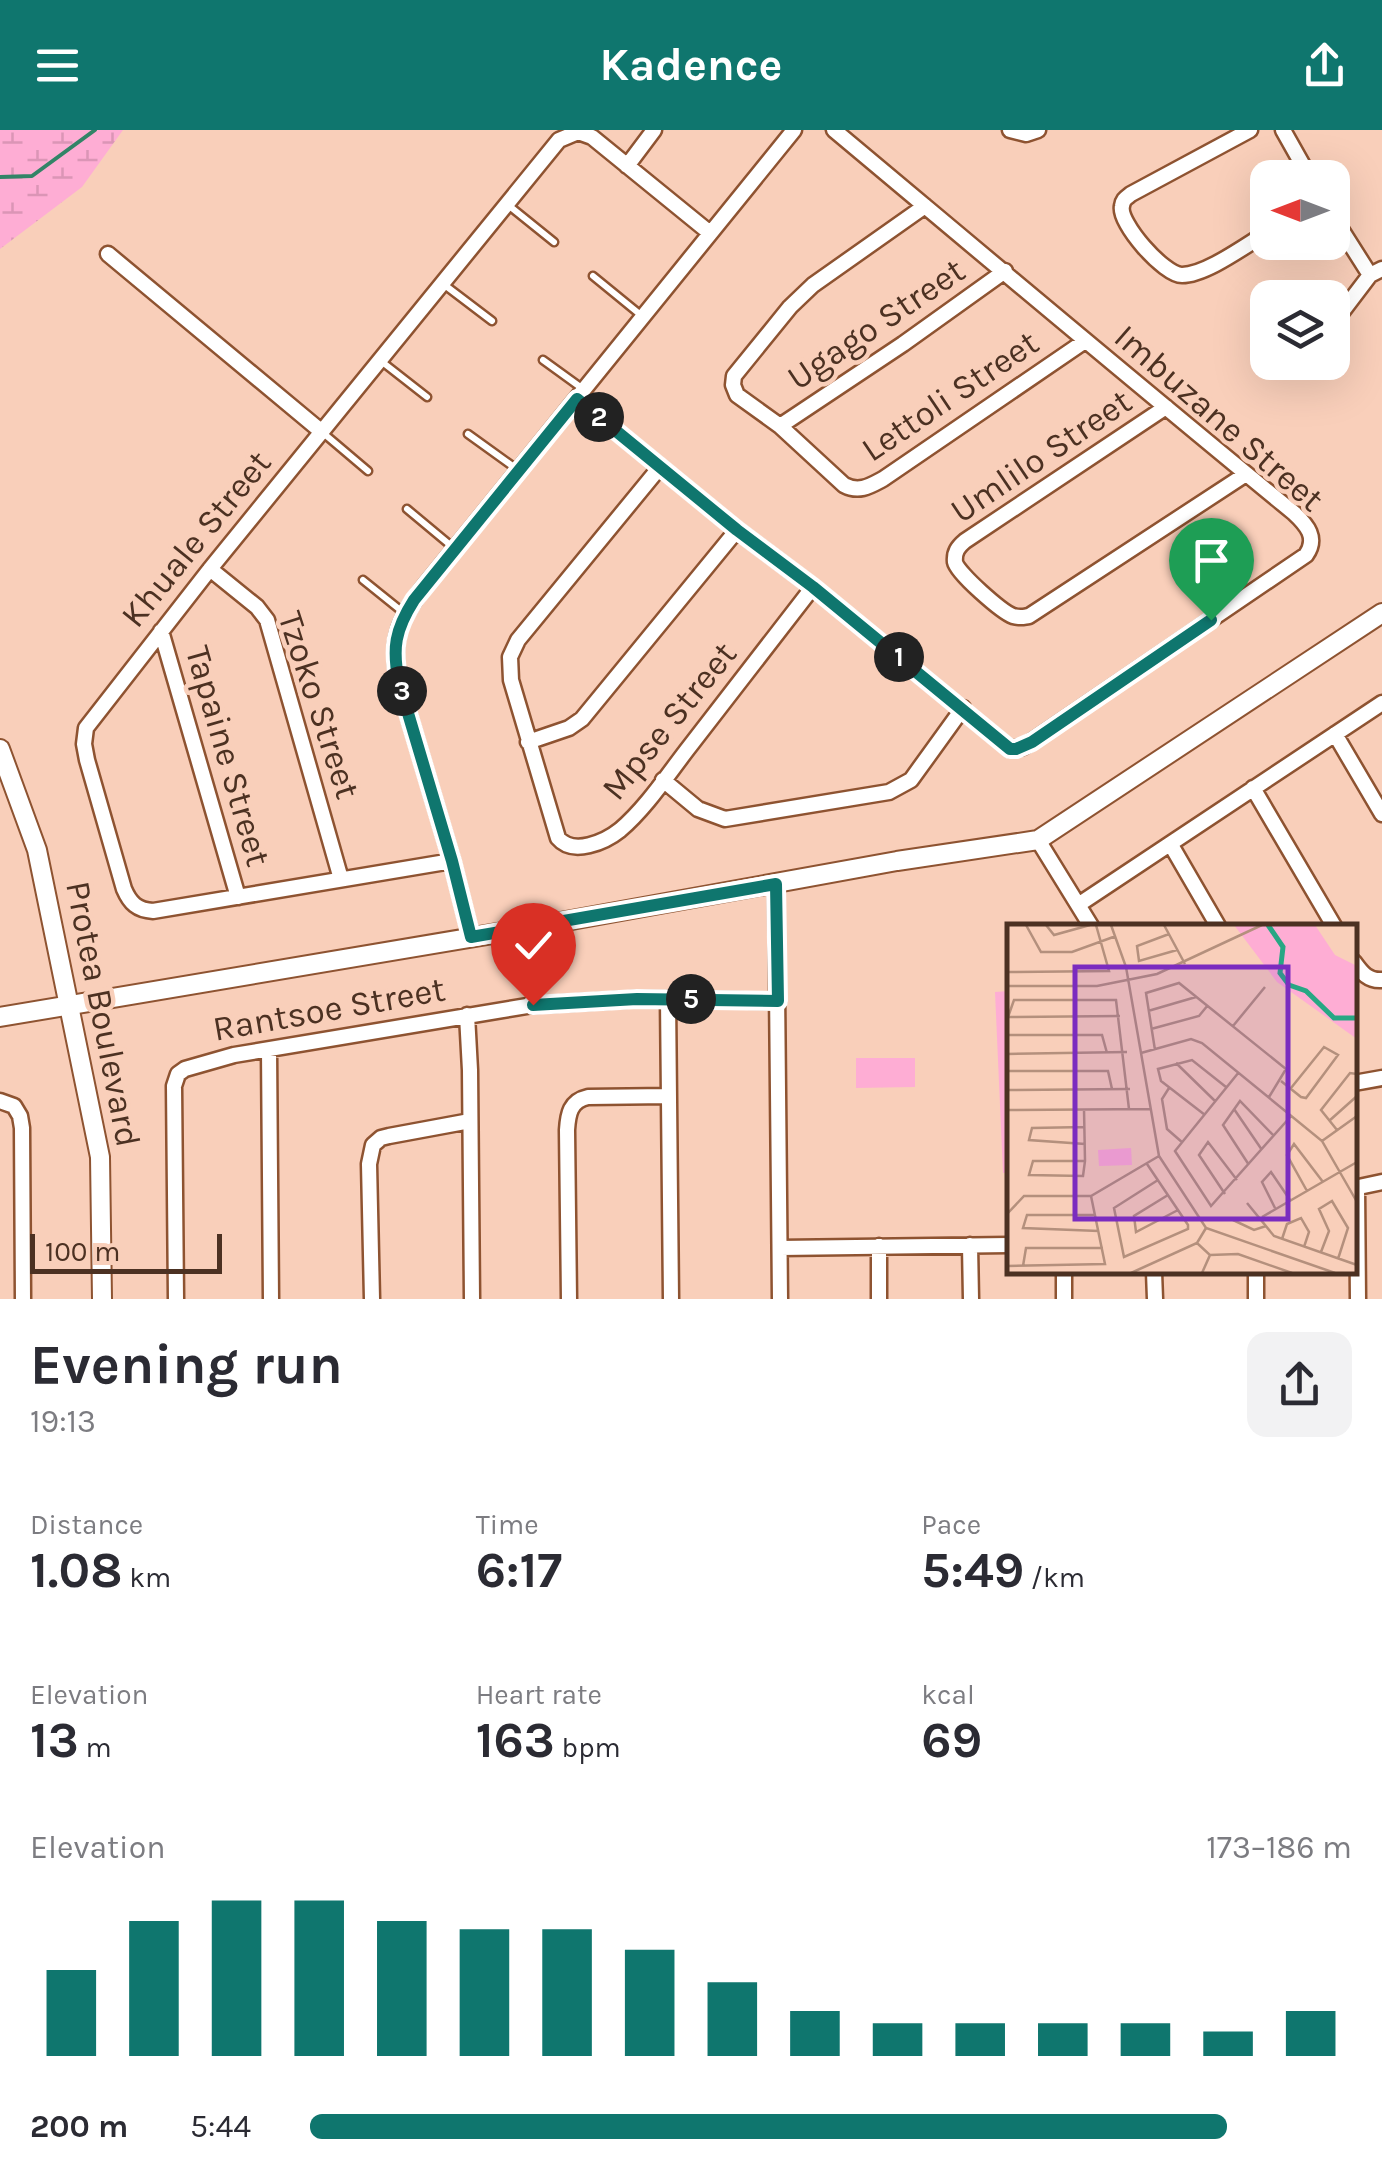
<!DOCTYPE html>
<meta charset="utf-8">
<style>
:root{--surface:#fff;--page:#f2f2f3;--text:#2b2b33;--muted:#7c7c81;--accent:#0f766e}
body{margin:0;font-family:Karla,sans-serif;background:var(--page);color:var(--text);height:100vh;display:flex;flex-direction:column;font-size:38px;white-space:nowrap}
*{box-sizing:border-box;margin:0}
p{font-size:32px;color:var(--muted)}
.icon{flex:none;width:55px;height:55px;fill:none;stroke:currentColor;stroke-width:2;stroke-linecap:round;stroke-linejoin:round}
.map{position:relative;height:1169px;overflow:hidden}
.panel{display:flex;flex-direction:column;background:var(--surface);flex:1}
.panel>*{flex:none}
.needle{width:65px;rotate:270deg}
.tools{position:absolute;left:1250px;top:30px;display:grid;gap:20px}
.tools a{display:grid;place-items:center;width:100px;height:100px;border-radius:20px;background:var(--surface);box-shadow:0 10px 40px #0002;font-size:50px}
.scale{position:absolute;left:30px;bottom:25px;width:192px;box-sizing:border-box;padding-left:10px;border:5px solid #4c3122;border-top:0;font-size:28px;line-height:35px;white-space:nowrap;color:#4c3122;-webkit-text-stroke:8px #f9cfba;paint-order:stroke}
.pin{position:absolute;display:grid;place-items:center;width:85px;height:85px;color:#fff;margin:-102px -42px;border-radius:50% 50% 50% 0;rotate:-45deg;box-shadow:0 0 10px #0007}
.pin .icon{rotate:45deg}
.km{position:absolute;width:50px;height:50px;margin:-25px;border-radius:50%;background:#222;color:#fff;font-size:28px;line-height:50px;text-align:center}
.round{display:grid;place-items:center;flex:none;width:105px;height:105px;border-radius:20px;background:var(--page)}
.summary{display:flex;align-items:center;justify-content:space-between;height:170px;padding:0 30px}
h1{font-size:55px;font-weight:700;line-height:75px}
.stats{display:grid;grid-template-columns:repeat(3,1fr);gap:15px;height:170px;padding:10px 30px}
.stats div{display:grid;align-content:center}
.stats b{font-size:50px;font-weight:700}
.stats small{font-size:28px;font-weight:400}
.stats p{font-size:28px}
.chart{height:280px;padding:20px 30px}
.chart p{display:flex;justify-content:space-between}
.chart svg{width:100%;height:180px;margin-top:10px;stroke:var(--accent);stroke-width:6}
ul{padding:0 30px;list-style:none;font-size:32px}
li{display:grid;grid-template-columns:160px 120px 1fr;align-items:center;height:75px}
li i{height:25px;border-radius:12px;background:var(--accent)}
header{display:flex;justify-content:space-between;align-items:center;height:130px;padding:0 30px;background:var(--accent);color:#fff;font-size:45px;font-weight:700}
.map>svg:first-child{display:block}
.grass{fill:#feadd4}
.wetland{fill:url(#wetland-marsh)}
.lines{fill:none;stroke-linecap:round;stroke-linejoin:round}
.stream{stroke:#328467;stroke-width:4}
.service-casing{stroke:#8e5331;stroke-width:11}
.minor-casing{stroke:#8e5331;stroke-width:19}
.tertiary-casing{stroke:#8e5331;stroke-width:22}
.service{stroke:#fff;stroke-width:6}
.minor{stroke:#fff;stroke-width:14}
.tertiary{stroke:#fff;stroke-width:18}
.route-casing{stroke:#fff;stroke-width:20}
.route{stroke:#0f766e;stroke-width:12}
.labels{text-anchor:middle;dominant-baseline:central;stroke-width:9;stroke-linejoin:round;paint-order:stroke}
.street-label{font-size:35px;fill:#4c3122;stroke:#f9cfba}
.inset-river{fill:none;stroke:#27a784;stroke-width:5}
.inset-road{fill:none;stroke:#b4907d;stroke-width:2.5}
.view{fill:#7b2cbf;fill-opacity:0.15;stroke:#7b2cbf;stroke-width:5}
.inset-edge{fill:none;stroke:#4c3122;stroke-width:5}
</style>
<header><svg class="icon" aria-label="menu" viewBox="0 0 24 24"><path d="M4 6h16M4 12h16M4 18h16"/></svg>Kadence<svg class="icon" aria-label="share" viewBox="0 0 24 24"><path d="M12 15V3M7 8l5-5 5 5M5 13v7h14v-7"/></svg></header>
<div class="map">
<svg width="1382" height="1169" viewBox="0 0 1382 1169">
<defs>
<pattern id="wetland-marsh" width="20" height="14" patternUnits="userSpaceOnUse" patternTransform="scale(2.5)"><rect width="20" height="14" fill="#feadd4"/><path d="M1 5h8M5 5V1M11 12h8M15 12V8" fill="none" stroke="#db95b6"/></pattern>
</defs>
<rect width="100%" height="100%" fill="#f9cfba"/>
<!-- grass -->
<path class="grass" d="M1009,861v181l-6,1 -8,-181z
M856,928h59v29l-59,1z"/>
<!-- wetland -->
<path class="wetland" d="M0,0h123l-41,57 -82,62z"/>
<g class="lines">
<!-- stream -->
<path class="stream" d="M0,47l32,-1 63,-46"/>
<defs>
<path id="service" d="M507,74l47,38
M593,146l49,40
M442,153l50,38
M543,230l40,29
M381,231l46,36
M322,302l46,39
M468,304l50,36
M407,379l48,40
M363,450l41,33"/>
<path id="minor" d="M1010,0l16,4 12,-4
M1250,0l-119,64c-5,4 -8,5 -9,12 -4,17 42,69 60,69 24,0 64,-30 86,-43
M1283,0l27,48
M627,36l27,-36
M925,76l-112,79 -23,22 -56,69 -1,9 4,10 43,31 64,59c15,8 26,1 39,-6l202,-138
M1332,85l38,60
M108,124l214,178
M1332,195l38,-50 12,-6
M577,269l160,131 76,57 197,162 13,-2 8,-5 275,-187c12,-17 1,-30 -12,-42 -154,-126 -307,-255 -460,-383
M1166,277l-201,134c-7,6 -11,11 -10,21 2,11 47,50 58,54 8,2 9,1 16,0l217,-142
M780,296l123,-82 102,-73
M660,337l-142,173 -8,17 1,23 47,158c15,18 47,4 62,-8 27,-23 48,-56 70,-84 41,-53 82,-106 123,-159
M210,439l47,38 10,13 74,259
M161,501l77,266
M1335,604l47,80
M528,612l41,-14 13,-9 155,-189
M663,650l35,29 27,10 164,-27 22,-12 52,-72
M1253,658l81,138
M1038,710l53,86
M1171,715l47,81
M452,731l-299,50c-16,-1 -23,-8 -29,-22l-37,-129 -3,-16 2,-16 124,-159 349,-429 19,-8 14,5 118,96
M776,754l4,415
M1078,775l304,-202
M471,807l-19,-76 -53,-178c-9,-42 -1,-63 25,-96l370,-457
M1354,832c8,11 14,19 28,18
M668,869l3,300
M467,885l3,55 2,229
M269,920l2,249
M1354,953l28,-5
M0,971l14,5 6,10 2,12 1,171
M1357,1057l1,112
M1354,1058l28,-6
M970,1115l1,54
M879,1116v53
M780,1118l229,-3
M1154,1142l1,27
M176,1169l-2,-213 4,-12 7,-5 49,-14 299,-50 104,-6 141,2
M372,1169l-3,-135 4,-19 8,-7 8,-2 81,-15
M569,1169l-2,-169c1,-16 3,-29 21,-33l80,-1
M1064,1169v-27
M1256,1169v-27"/>
<path id="tertiary" d="M0,619l37,101 63,307 2,142
M0,887l522,-88 375,-68 141,-21 344,-227"/>
</defs>
<!-- service casing -->
<use href="#service" class="service-casing"/>
<!-- minor casing -->
<use href="#minor" class="minor-casing"/>
<!-- tertiary casing -->
<use href="#tertiary" class="tertiary-casing"/>
<!-- service -->
<use href="#service" class="service"/>
<!-- minor -->
<use href="#minor" class="minor"/>
<!-- tertiary -->
<use href="#tertiary" class="tertiary"/>
</g>
<g class="lines">
<defs>
<path id="route" d="M533,875l104,-6 141,2 -2,-117 -305,53 -19,-76 -53,-178c-7,-35 -4,-53 15,-83l163,-201 160,131 76,57 197,162h6l16,-7 179,-122"/>
</defs>
<!-- route casing -->
<use href="#route" class="route-casing"/>
<!-- route -->
<use href="#route" class="route"/>
</g>
<g class="labels">
<!-- street labels -->
<g class="street-label">
<text transform="translate(876 194) rotate(-34)">Ugago Street</text>
<text transform="translate(950 266) rotate(-34)">Lettoli Street</text>
<text transform="translate(1219 288) rotate(41)">Imbuzane Street</text>
<text transform="translate(1041 326) rotate(-34)">Umlilo Street</text>
<text transform="translate(196 409) rotate(-51)">Khuale Street</text>
<text transform="translate(319 575) rotate(72)">Tzoko Street</text>
<text transform="translate(669 591) rotate(-51)">Mpse Street</text>
<text transform="translate(228 626) rotate(74)">Tapaine Street</text>
<text transform="translate(329 879) rotate(-10)">Rantsoe Street</text>
<text transform="translate(103 884) rotate(79)">Protea Boulevard</text>
</g>
</g>
<!-- overview -->
<g transform="translate(1007 794)">
<rect width="350" height="350" fill="#f9cfba"/>
<path d="M124,224l1,17 -33,1 -1,-16z" fill="#feadd4"/>
<path d="M227,1h81l20,30 22,11v73l-80,-57z" fill="#feadd4"/>
<path class="inset-river" d="M261,1l15,22 -3,26 9,12 17,6 28,27h23"/>
<path class="inset-road" d="M19,1l15,27h31l44,-16M39,1l8,10 36,-10M104,1l15,42 33,189 47,72 129,45M157,1l21,39M162,10l-32,12 2,15 38,-11M0,48l102,-1 -13,-46M0,62h90l60,-12 105,-49M141,87l48,-14M1,93l6,-17h102l13,109M1,93l112,-1M226,102l32,-39M144,105l48,-13 9,-11M0,111h95l5,18M148,126l-9,-57 33,-10 107,86 -17,28M134,129l50,-14 11,4 120,98 35,61M0,130l120,-2M169,139l39,38M0,147h101l4,18M232,148l-64,79 36,55 81,-91M274,157l20,16 5,1 32,-43 -14,-8 -33,41M162,164l-7,11 5,30 16,14M0,166l123,-1M77,185l1,52 -2,15 -54,-1 4,-14h52M227,185l28,41M0,186l144,-1M198,191l-44,-34 -3,-12 34,-9 34,27M322,197l28,-25M78,203l-53,1 -3,12 56,4M330,206l-16,-20 29,-37 7,1M315,217l35,-25M140,240l41,61v4l-64,28 -10,-49 44,-28M242,241l-26,-40 17,-24 34,35M300,267l-20,-36 7,-11 29,38M218,270l-26,-39 9,-13 29,38M161,271l-34,21 2,16 42,-22M240,279l27,33 83,29M268,284l-13,-26 9,-10 19,28M0,290l17,-18h67l68,-40M88,291h-68l-4,13 76,3M255,293l95,-55M226,296l21,10 12,-4M275,315l5,-15 14,-6 8,14 -5,15M190,319l13,12 -8,18M314,328l8,-21 -10,-22 13,-8 16,27 -10,31M203,331l28,-1 54,19M0,342l98,-2 -14,-68M16,342l3,-18h77M124,349l66,-30 9,-15"/>
<path class="view" d="M68,43h213v252h-213z"/>
<rect width="350" height="350" class="inset-edge"/>
</g>
</svg>
<div class="tools">
<a><svg class="needle" viewBox="-14 -14 28 28"><path d="M0-13l5 13h-10z" fill="#e53935"/><path d="M0 13l5-13h-10z" fill="#7c7c81"/></svg></a>
<a><svg class="icon" aria-label="layers" viewBox="0 0 24 24"><path d="M12 4l9 5-9 5-9-5zM3 14l9 5 9-5"/></svg></a>
</div>
<div class="scale">100 m</div>
<div class="pin" style="left:1211px;top:490px;background:#1e9e55"><svg class="icon" aria-label="arrive" viewBox="0 0 24 24"><path d="M6 21V4h12l-3 4 3 4H6"/></svg></div>
<div class="pin" style="left:533px;top:875px;background:#d93025"><svg class="icon" aria-label="check" viewBox="0 0 24 24"><path d="M5 12l5 5 9-10"/></svg></div>
<b class="km" style="left:899px;top:527px">1</b>
<b class="km" style="left:599px;top:287px">2</b>
<b class="km" style="left:402px;top:561px">3</b>
<b class="km" style="left:691px;top:869px">5</b>
</div>
<section class="panel">
<div class="summary"><div><h1>Evening run</h1><p>19:13</p></div><a class="round"><svg class="icon" aria-label="share" viewBox="0 0 24 24"><path d="M12 15V3M7 8l5-5 5 5M5 13v7h14v-7"/></svg></a></div>
<div class="stats">
<div><p>Distance</p><b>1.08<small> km</small></b></div>
<div><p>Time</p><b>6:17</b></div>
<div><p>Pace</p><b>5:49<small> /km</small></b></div>
</div>
<div class="stats">
<div><p>Elevation</p><b>13<small> m</small></b></div>
<div><p>Heart rate</p><b>163<small> bpm</small></b></div>
<div><p>kcal</p><b>69</b></div>
</div>
<div class="chart"><p><span>Elevation</span>173–186 m</p>
<svg viewBox="0 0 160 44" preserveAspectRatio="none"><path d="M5 44V23M15 44V11M25 44V6M35 44V6M45 44V11M55 44V13M65 44V13M75 44V18M85 44V26M95 44V33M105 44V36M115 44V36M125 44V36M135 44V36M145 44V38M155 44V33"/></svg>
</div>
<ul>
<li><b>200 m</b>5:44<i style="width:88%"></i></li>
</ul>
</section>
